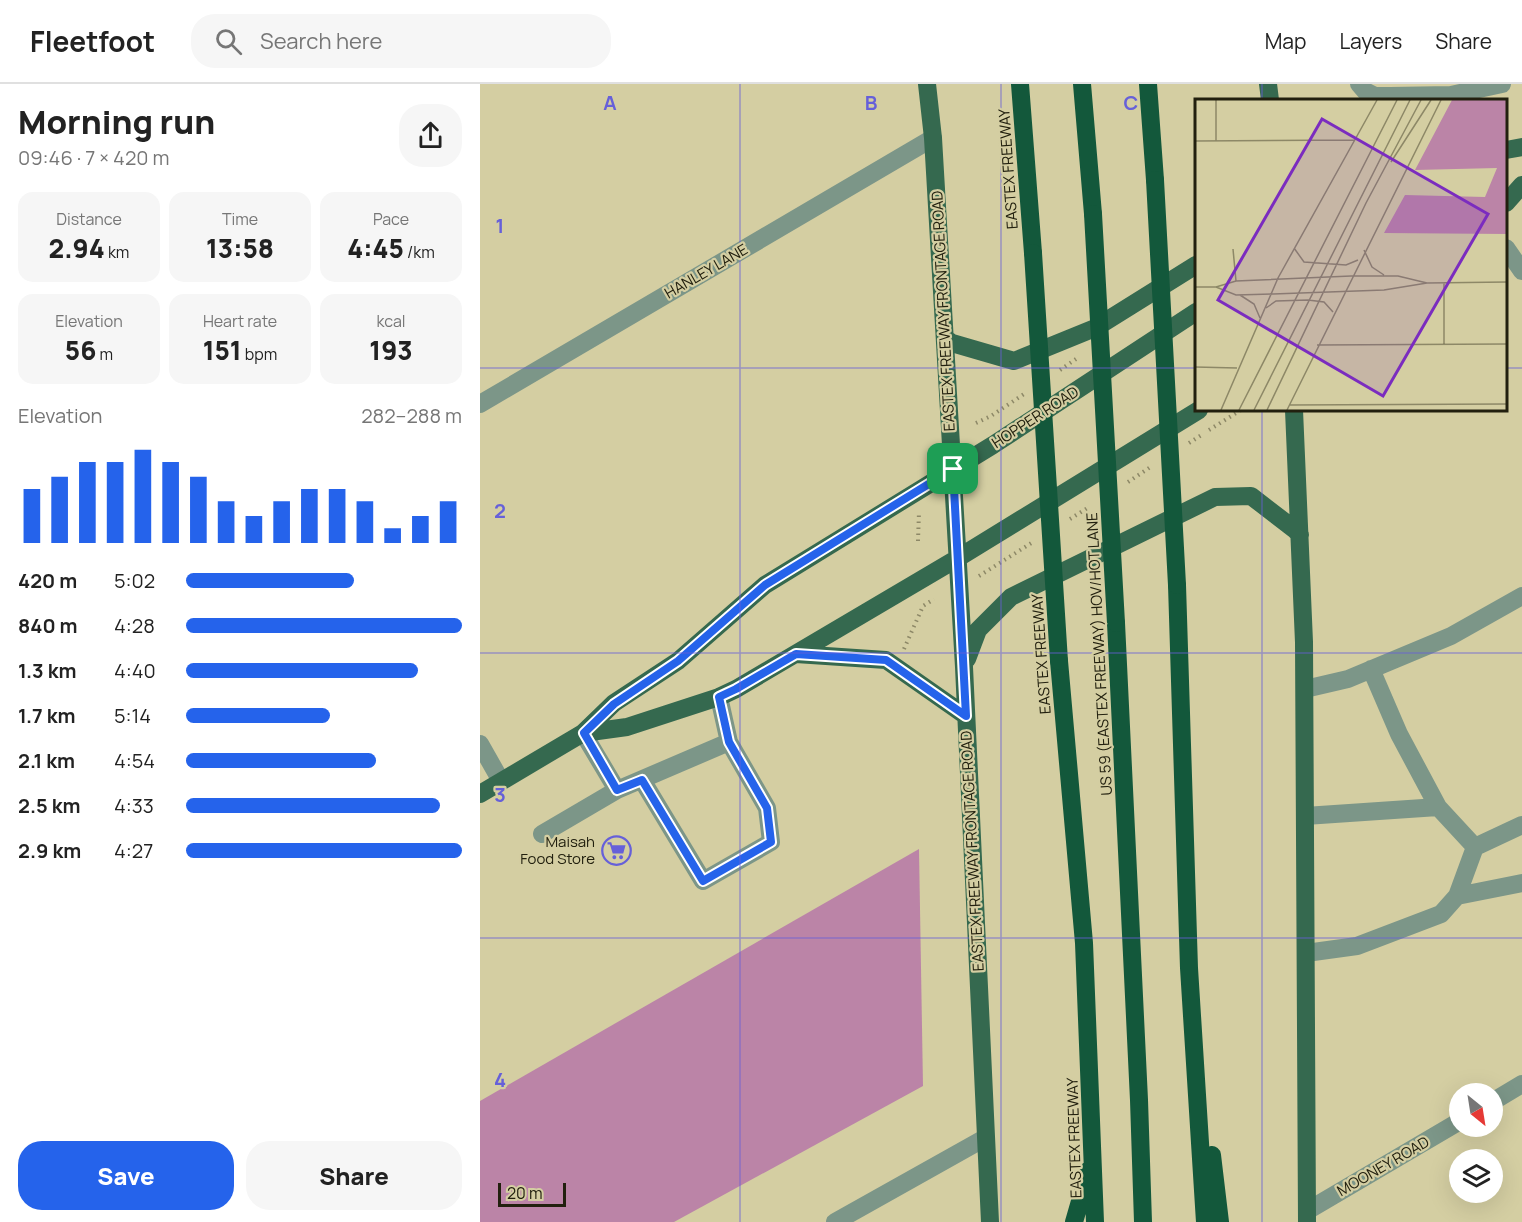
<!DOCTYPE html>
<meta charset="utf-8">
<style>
:root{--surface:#fff;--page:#f6f6f6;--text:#222;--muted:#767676;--line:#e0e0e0;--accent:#2563eb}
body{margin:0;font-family:Manrope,sans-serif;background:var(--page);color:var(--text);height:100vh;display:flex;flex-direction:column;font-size:22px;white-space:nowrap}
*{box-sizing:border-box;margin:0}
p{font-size:20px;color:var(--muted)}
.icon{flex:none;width:33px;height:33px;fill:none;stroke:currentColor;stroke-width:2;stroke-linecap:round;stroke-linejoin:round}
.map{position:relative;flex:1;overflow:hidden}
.drawer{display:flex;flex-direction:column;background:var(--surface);width:480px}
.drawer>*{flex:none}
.needle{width:39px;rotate:150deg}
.buttons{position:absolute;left:969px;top:999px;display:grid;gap:12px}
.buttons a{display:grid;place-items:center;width:54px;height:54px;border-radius:50%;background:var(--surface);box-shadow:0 6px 24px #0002;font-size:30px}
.scale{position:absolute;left:18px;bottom:15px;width:68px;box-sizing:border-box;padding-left:6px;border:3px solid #22200f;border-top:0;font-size:16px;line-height:21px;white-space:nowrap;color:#22200f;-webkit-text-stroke:4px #d4cea2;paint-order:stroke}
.pin{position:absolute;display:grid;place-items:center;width:51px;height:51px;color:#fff;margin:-26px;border-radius:12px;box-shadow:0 3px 9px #0006}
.round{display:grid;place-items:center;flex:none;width:63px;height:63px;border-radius:24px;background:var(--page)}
.head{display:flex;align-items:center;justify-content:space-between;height:102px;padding:0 18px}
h1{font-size:33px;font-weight:800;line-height:45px}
.stats{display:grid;grid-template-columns:repeat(3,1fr);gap:9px;height:102px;padding:6px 18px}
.stats div{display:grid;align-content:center;border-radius:15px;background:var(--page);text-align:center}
.stats b{font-size:26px;font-weight:800}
.stats small{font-size:16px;font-weight:400}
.stats p{font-size:16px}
.chart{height:168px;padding:12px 18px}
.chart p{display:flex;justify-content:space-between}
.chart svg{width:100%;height:108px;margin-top:6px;stroke:var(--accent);stroke-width:6}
.primary-button{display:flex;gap:12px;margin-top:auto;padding:12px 18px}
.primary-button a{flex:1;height:69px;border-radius:24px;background:var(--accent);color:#fff;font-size:24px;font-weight:800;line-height:69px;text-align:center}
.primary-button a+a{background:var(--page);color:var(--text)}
ul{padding:0 18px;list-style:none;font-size:20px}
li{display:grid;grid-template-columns:96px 72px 1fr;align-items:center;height:45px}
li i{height:15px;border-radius:8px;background:var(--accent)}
header{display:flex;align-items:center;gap:36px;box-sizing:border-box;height:84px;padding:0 30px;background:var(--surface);border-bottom:2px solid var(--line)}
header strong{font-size:28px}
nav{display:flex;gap:33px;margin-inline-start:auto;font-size:21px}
.search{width:420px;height:54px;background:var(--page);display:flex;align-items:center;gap:15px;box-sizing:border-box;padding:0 21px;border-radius:24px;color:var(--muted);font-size:22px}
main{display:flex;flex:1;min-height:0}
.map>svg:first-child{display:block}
.forest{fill:#bb84a7}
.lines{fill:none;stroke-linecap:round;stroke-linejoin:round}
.path{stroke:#8d8867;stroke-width:4;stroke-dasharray:1.5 4.5;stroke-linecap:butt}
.minor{stroke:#7c9688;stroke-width:18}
.major{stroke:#35694f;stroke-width:18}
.highway{stroke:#13583b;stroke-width:18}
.highway-bridge{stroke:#13583b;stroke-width:18}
.route-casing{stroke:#fff;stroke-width:12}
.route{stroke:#2563eb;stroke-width:8}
.grid{fill:none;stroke:#6660d9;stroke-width:1.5;stroke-opacity:0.55}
.labels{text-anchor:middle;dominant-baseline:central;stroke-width:4.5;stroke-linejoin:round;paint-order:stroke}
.street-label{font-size:15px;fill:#22200f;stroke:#d4cea2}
.poi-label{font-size:15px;fill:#22200f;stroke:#d4cea2;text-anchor:end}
.inset-road{fill:none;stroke:#8d8867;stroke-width:1.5}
.view{fill:#7b2cbf;fill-opacity:0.15;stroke:#7b2cbf;stroke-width:3}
.inset-edge{fill:none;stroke:#22200f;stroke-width:3}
.grid-label{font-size:20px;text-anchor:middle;font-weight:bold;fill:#6660d9;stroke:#d4cea2;stroke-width:4.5;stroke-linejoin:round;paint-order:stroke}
</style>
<header>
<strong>Fleetfoot</strong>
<div class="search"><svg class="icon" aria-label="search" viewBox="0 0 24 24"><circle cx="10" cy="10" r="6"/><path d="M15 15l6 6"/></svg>Search here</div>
<nav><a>Map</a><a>Layers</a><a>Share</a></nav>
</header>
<main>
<section class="drawer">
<div class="head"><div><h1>Morning run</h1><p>09:46 · 7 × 420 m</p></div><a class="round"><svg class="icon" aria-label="share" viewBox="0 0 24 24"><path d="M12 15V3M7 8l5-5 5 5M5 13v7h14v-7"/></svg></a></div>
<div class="stats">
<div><p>Distance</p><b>2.94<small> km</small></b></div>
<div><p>Time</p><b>13:58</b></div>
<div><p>Pace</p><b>4:45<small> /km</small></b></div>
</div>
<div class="stats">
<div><p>Elevation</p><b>56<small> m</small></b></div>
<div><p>Heart rate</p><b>151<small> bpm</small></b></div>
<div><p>kcal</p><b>193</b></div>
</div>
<div class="chart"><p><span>Elevation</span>282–288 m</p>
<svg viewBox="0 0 160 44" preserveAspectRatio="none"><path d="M5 44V22M15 44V17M25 44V11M35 44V11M45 44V6M55 44V11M65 44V17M75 44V27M85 44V33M95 44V27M105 44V22M115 44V22M125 44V27M135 44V38M145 44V33M155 44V27"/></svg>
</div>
<ul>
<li><b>420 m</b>5:02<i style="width:61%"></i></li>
<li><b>840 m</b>4:28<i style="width:100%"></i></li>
<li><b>1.3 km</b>4:40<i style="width:84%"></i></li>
<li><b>1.7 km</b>5:14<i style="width:52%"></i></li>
<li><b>2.1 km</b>4:54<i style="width:69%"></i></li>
<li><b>2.5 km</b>4:33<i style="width:92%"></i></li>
<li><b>2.9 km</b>4:27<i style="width:100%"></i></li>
</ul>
<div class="primary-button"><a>Save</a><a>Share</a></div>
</section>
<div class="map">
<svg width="1042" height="1138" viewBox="0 0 1042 1138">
<rect width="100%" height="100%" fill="#d4cea2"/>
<!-- forest -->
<path class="forest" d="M439,765l4,237 -249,136h-194v-121z"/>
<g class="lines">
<!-- path -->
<path class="path" d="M580,286l16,-11
M496,339l15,-7 33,-22
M729,346l32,-20
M709,359l14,-9
M648,398l24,-16
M590,435l19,-12
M438,457l1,-29
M499,492l54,-34
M424,565l19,-43 11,-7"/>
<!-- minor -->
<path class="minor" d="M879,0l6,7 10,5h15l61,-1 51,-11
M1026,164l16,23
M0,320l453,-266
M891,585l28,65 39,73
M825,605l43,-10 103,-43 71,-40
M103,649l34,57 112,-48 -10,-45
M0,660l21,37
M162,696l61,101 68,-39 -4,-34 -38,-66
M825,732l133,-9 37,40 -18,49 -16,18 -84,32 -51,7
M62,750l75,-44
M995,763l47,-22
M977,812l65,-13
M1012,1018l30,-18
M827,1127l153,-90
M355,1138l150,-84"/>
<!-- major -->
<path class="major" d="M447,0l6,54 31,529 26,555
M788,0l2,16
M1026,66l16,-3
M1026,119l16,-18
M465,254l7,5 62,18 81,-33 101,-63
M814,326l10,232 3,580
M316,570l90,6 80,56
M487,575l11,-29 33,-33 204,-100 36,-1 43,33 6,6
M103,649l44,-6 92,-30 17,-8 222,-131 241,-148
M0,710l103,-61 31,-30 64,-42 87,-76 228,-140 203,-133"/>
<!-- highway -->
<path class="highway" d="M540,0l13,169
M602,0l11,130
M668,0l7,96
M697,501l12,383 16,254
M636,539l23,477 4,122
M579,577l25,282 11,279
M732,1071l8,67
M594,1138l15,-52"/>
<!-- highway-bridge -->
<path class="highway-bridge" d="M675,96l22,405
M613,130l23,409
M553,169l26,408"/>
</g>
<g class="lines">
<defs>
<path id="route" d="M473,385l13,247 -80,-56 -90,-6 -60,35 -17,8 10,45 38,66 4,34 -68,39 -61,-101 -25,10 -33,-57 30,-29 64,-43 87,-76z"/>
</defs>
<!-- route casing -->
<use href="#route" class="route-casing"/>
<!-- route -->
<use href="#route" class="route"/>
</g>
<!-- grid -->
<path class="grid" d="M260,0v1138M521,0v1138M782,0v16M0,284h716M1026,284h16M782,326v812M0,569h1042M0,854h1042"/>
<!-- icons -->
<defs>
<symbol id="supermarket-ring" viewBox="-11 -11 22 22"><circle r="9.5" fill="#d4cea2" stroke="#6660d9" stroke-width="1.5"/><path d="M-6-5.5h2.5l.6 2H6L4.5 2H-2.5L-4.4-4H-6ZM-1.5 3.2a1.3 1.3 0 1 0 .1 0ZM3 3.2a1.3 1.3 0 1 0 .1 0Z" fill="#6660d9"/></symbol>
</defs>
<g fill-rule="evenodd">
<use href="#supermarket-ring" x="120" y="750" width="33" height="33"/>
</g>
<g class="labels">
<!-- street labels -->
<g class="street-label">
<text transform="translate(528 85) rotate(-94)">EASTEX FREEWAY</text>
<text transform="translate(226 187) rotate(-30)">HANLEY LANE</text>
<text transform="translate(463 227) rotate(-93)">EASTEX FREEWAY FRONTAGE ROAD</text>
<text transform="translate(555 333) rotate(-33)">HOPPER ROAD</text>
<text transform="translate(561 570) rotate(-94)">EASTEX FREEWAY</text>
<text transform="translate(619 570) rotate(-93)">US 59 (EASTEX FREEWAY) HOV/HOT LANE</text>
<text transform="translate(492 767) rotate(-93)">EASTEX FREEWAY FRONTAGE ROAD</text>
<text transform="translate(594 1054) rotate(-92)">EASTEX FREEWAY</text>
<text transform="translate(903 1082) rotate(-30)">MOONEY ROAD</text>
</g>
<!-- poi labels -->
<g class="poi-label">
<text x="115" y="757">Maisah<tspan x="115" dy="17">Food Store</tspan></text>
</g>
</g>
<!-- overview -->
<g transform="translate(715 15)">
<rect width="312" height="312" fill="#d4cea2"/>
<path d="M257,1h55v134l-123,-1 21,-38 80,2 12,-29 -82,2z" fill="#bb84a7"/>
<path class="inset-road" d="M21,1v41M0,42l160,-1M196,63l40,-62M99,149l10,14 42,3 12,-5M38,150l3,32M169,151l8,17 12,8M0,188h21l20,-6 115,-5h47l29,7M21,188l20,8 37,-1 111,-4 43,-7 80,-1M45,196l14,9 6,14M71,209l10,-7 32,-1 16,2 9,10M249,245v-61M122,246l190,-1M0,268l42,1M94,306l218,-1M26,311l57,-132 99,-178M44,311l158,-310M59,311l156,-310M72,311l99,-207 55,-103M92,311l154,-310"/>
<path class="view" d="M127,20l166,95 -105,182 -165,-96z"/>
<rect width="312" height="312" class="inset-edge"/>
</g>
<g class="grid-label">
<text x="130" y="26">A</text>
<text x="391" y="26">B</text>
<text x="651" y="26">C</text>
<text x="20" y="149">1</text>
<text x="20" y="434">2</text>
<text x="20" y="718">3</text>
<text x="20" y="1003">4</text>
</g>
</svg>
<div class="buttons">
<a><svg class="needle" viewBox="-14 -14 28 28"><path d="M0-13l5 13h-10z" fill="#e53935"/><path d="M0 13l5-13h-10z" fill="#767676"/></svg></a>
<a><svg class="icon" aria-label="layers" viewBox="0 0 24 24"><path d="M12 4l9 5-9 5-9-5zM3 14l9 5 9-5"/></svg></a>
</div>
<div class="scale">20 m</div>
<div class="pin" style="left:473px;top:385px;background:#1e9e55"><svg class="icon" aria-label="arrive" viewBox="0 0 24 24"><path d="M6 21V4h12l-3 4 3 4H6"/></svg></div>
</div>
</main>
